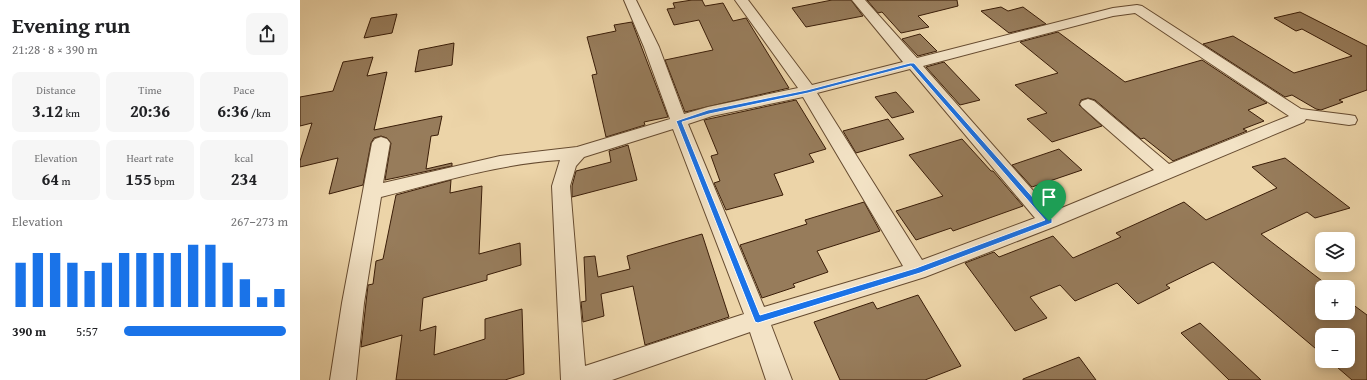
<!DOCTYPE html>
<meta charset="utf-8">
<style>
:root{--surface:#fff;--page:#f6f6f6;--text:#202124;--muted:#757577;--accent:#1a73e8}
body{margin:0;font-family:"Gentium Book Plus",serif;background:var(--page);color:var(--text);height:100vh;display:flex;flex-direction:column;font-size:15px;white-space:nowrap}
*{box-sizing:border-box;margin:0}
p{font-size:13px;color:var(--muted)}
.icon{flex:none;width:22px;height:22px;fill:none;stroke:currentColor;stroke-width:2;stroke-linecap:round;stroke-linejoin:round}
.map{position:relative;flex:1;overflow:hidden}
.sheet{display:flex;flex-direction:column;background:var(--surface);width:300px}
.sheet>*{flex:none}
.buttons{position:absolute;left:1015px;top:232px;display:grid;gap:8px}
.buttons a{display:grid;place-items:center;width:40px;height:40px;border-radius:8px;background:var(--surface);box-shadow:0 2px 10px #0003;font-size:20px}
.pin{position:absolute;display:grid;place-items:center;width:34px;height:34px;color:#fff;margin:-41px -17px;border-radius:50% 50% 50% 0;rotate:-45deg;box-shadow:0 0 4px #0007}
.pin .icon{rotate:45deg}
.round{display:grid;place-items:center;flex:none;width:42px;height:42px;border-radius:8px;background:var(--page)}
.head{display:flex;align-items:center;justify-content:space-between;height:68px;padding:0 12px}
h1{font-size:22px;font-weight:700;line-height:30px}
.metrics{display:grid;grid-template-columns:repeat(3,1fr);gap:6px;height:68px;padding:4px 12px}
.metrics div{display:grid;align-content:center;border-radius:8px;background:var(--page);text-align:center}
.metrics b{font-size:17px;font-weight:700}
.metrics small{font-size:11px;font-weight:400}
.metrics p{font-size:11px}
.chart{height:112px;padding:8px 12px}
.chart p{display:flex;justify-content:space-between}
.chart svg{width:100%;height:72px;margin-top:4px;stroke:var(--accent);stroke-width:6}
ul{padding:0 12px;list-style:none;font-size:13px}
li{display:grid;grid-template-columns:64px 48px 1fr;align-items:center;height:30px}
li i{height:10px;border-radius:5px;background:var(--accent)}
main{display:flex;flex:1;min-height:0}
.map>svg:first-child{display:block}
.building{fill:#977c5b;stroke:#3a1d08}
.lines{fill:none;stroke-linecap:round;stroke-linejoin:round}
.minor-casing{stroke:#664b30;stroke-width:2}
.minor{fill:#f3e3c6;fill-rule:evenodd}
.route{fill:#1a73e8;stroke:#fff;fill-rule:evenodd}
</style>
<main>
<section class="sheet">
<div class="head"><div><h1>Evening run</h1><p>21:28 · 8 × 390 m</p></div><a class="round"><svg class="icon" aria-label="share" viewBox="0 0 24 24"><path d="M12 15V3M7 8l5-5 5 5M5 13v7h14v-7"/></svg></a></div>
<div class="metrics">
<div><p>Distance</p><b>3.12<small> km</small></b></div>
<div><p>Time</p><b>20:36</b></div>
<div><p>Pace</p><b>6:36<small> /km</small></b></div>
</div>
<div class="metrics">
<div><p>Elevation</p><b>64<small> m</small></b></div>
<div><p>Heart rate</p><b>155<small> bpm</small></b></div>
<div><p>kcal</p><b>234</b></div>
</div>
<div class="chart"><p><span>Elevation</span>267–273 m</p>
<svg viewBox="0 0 160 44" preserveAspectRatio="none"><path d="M5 44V17M15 44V11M25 44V11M35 44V17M45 44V22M55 44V17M65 44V11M75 44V11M85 44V11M95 44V11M105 44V6M115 44V6M125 44V17M135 44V27M145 44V38M155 44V33"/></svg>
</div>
<ul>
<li><b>390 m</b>5:57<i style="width:99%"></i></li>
</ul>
</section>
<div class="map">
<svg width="1067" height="380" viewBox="0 0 1067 380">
<rect width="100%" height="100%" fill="#ecd4a8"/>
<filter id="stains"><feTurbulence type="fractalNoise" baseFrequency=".005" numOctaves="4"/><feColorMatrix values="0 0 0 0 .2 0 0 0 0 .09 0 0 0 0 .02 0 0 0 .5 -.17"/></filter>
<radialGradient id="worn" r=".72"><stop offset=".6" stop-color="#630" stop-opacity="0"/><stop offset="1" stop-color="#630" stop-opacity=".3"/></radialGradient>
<!-- building -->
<path class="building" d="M392,0h10l3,6 18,-3 10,18 13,-3 43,70 -104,24 -20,-52 48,-10 -14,-30 -25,5 -7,-16 8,-1 -2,-5z
M532,0h19l12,16 -57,11 -14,-19z
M567,0h90l1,6 -40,10 11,11 -28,6 -19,-21 -4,1z
M701,7l7,4 15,-4 23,17 -37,9 -28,-22z
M1000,12l67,34v44l-28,10 4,2 -22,8 -5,-1 -24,-14 -7,2 -82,-53 30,-8 61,37 58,-17 -50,-27 -6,2 -22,-13z
M97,14l-5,19 -28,5 7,-20z
M332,22l36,95 -24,5 1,3 -39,12 -14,-62 5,-1 -10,-37 29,-6 -2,-6z
M758,32l67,50 77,-22 65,43 -19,7 16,11 -21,8 4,2 -74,30 -29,-23 -3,1 -46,-39 -7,-2 -7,2 -2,5 23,21 -50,16 -25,-23 20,-6 -32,-28 43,-12 -38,-31z
M620,34l17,17 -19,5 -16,-17z
M154,43l-2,22 -37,7 4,-22z
M73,57l-6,19 20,-4 -13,58 68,-14 -4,19 -7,1 -5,33 26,-6v3l-67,14 6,-37 -4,-5 -6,-2 -7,2 -3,5 -8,42 -34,9 9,-36 -38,9v-6l12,-38 -12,3v-29l33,-6 10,-29z
M644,62l36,38 -20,5 -34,-38z
M596,92l18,20 -22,6 -17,-21z
M496,100l30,49 -17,5 5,8 -40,12 9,21 -57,15 -12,-27 6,-2 -9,-25 7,-2 -14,-34z
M588,119l16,20 -48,14 -13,-22z
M662,139l29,32h2l30,35 -70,25 -2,-3 -35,12 -20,-29 47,-15 -34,-41z
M328,145l9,35 -65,17v-11l4,-15 35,-9 -2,-11z
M759,149l23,21 -50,17 -20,-22z
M985,158l65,50 -35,10 -8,-6 -46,22 69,53h-8v26h26v-12l19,14v65h-15l-22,-19h18v-26h-26v19l-109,-92 -47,23 4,3 -32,16 -21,-21 -42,18 -15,-16 -30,12 17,21 -32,13 -50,-68 29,-11 5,5 54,-21 20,22 48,-21 -5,-4 68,-31 22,18 71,-32 -25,-21z
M151,180l-1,13 32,-7 -3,68 41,-11 1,22 -34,10v5l-64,18 -3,33 16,-5 -2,29 51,-16v-20l37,-10 2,65 -19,6h-109l6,-45 -41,12 7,-62 5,-1 3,-23 7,-2 13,-64z
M564,202l16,29 -63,20 11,21 -35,12 2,3 -33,11 -22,-53 67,-21 -2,-4z
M402,234l27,83 -84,28 -12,-59 -32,8 3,22 -21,6 -2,-20 5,-1 -2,-44 11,-1 3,21 32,-8 -3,-13z
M618,295l43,71 -36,14h-85l-26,-58 59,-20 4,7z
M900,323l61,57h-32l-48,-47z
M779,357l17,23h-73v-1z"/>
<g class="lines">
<defs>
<path id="minor" d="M324,0h12l23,47 25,67 24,-7 90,-19 -63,-88h13l64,85 91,-23 -51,-62h13l52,58 196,-50 24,-3 5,1 159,103 48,6 6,1 2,4 -2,4 -6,1 -43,-6 -2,3 -248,104 -131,51 -154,48 21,55h-26l-16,-48 -138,48h-51l-9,-194 8,-26c-61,4 -120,22 -179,37l-17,106 -8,77h-26l12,-77 30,-160 3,-4 6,-2 6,2 3,4 -7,40 117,-27 77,-9 93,-28 -26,-72zM835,13l154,103 -120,48 -75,-63 -6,-2 -6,2 -2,3 2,3 72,63 -102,42 -129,-146 190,-50zM610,69l125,149 -113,42 -105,-167zM503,97l100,169 -139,41 -76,-183 24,-8zM373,129l71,185 -159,52 -15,-180 6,-20 8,-9z"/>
</defs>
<!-- minor casing -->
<use href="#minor" class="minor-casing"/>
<!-- minor -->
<use href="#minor" class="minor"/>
</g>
<!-- route -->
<path class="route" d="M610,63h4l138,156v4l-132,50 -162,50 -3,-1 -79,-201 32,-11 99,-20zM611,66l134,154 -129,48 -156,47 -78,-193 27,-8 99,-21z"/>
<rect width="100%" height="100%" filter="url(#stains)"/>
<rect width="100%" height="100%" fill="url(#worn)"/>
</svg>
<div class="buttons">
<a><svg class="icon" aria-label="layers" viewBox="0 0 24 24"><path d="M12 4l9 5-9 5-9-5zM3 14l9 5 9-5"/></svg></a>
<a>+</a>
<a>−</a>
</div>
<div class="pin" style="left:749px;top:221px;background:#1e9e55"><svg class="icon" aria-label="arrive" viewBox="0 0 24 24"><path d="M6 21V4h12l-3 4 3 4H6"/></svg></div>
</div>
</main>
